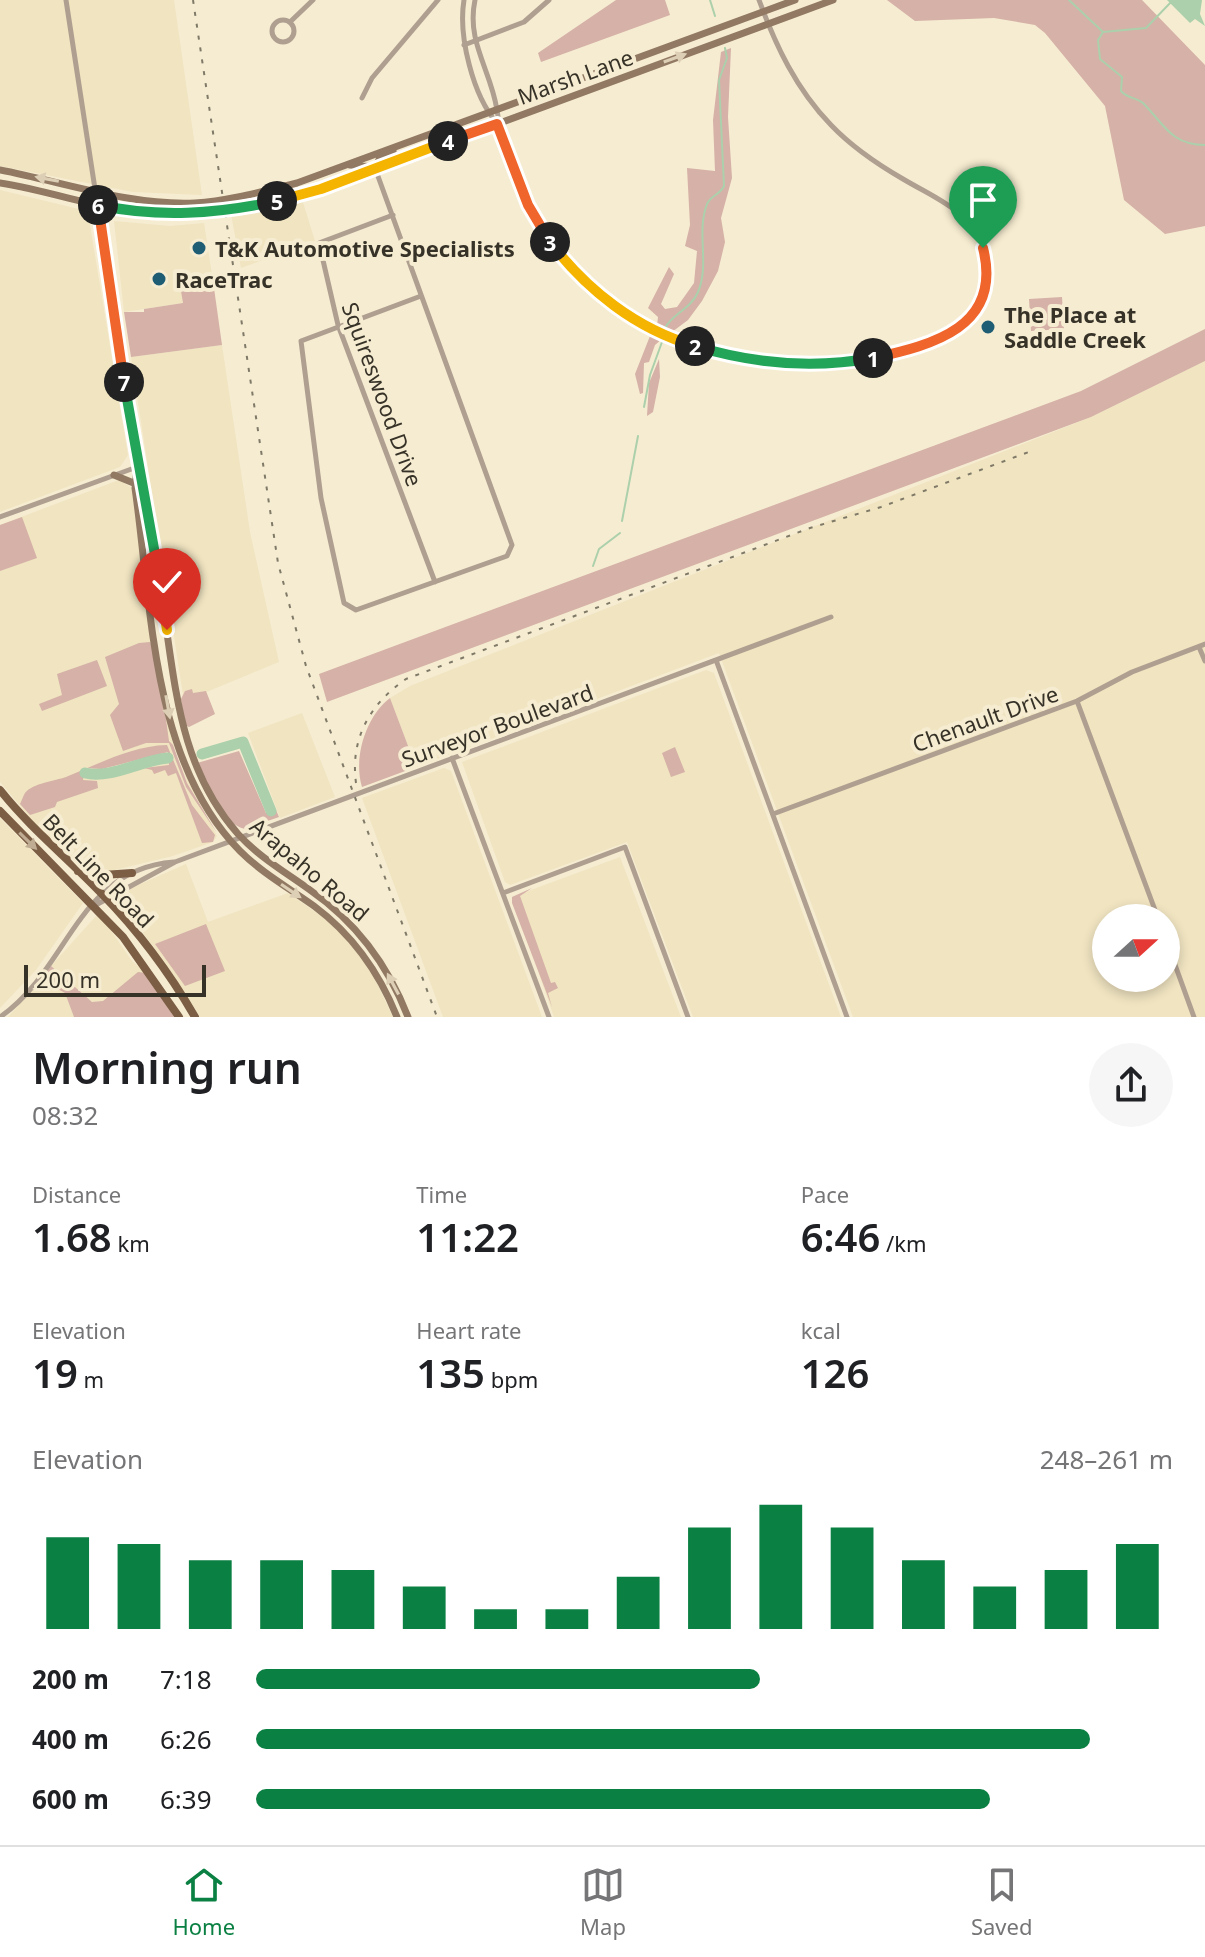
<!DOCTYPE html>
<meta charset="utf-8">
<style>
:root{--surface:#fff;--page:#f6f6f6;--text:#202124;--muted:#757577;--line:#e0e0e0;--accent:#0b8043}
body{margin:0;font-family:"Noto Sans",sans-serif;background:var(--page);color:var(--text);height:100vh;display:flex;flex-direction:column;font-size:30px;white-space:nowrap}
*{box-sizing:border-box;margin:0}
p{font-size:26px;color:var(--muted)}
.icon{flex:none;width:44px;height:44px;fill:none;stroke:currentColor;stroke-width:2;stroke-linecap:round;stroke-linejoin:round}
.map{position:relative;height:1017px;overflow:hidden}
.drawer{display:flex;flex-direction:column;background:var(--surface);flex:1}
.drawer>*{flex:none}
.needle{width:52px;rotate:69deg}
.tools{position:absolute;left:1092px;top:904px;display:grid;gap:16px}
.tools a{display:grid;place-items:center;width:88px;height:88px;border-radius:50%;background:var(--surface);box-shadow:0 4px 12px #0003;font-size:40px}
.scale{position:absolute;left:24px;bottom:20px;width:182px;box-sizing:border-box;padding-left:8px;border:4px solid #363228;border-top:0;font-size:22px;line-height:28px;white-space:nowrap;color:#363228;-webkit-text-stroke:6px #f6ecd1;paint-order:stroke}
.pin{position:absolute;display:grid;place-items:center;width:68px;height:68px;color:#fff;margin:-82px -34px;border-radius:50% 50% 50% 0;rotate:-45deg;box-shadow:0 0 8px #0007}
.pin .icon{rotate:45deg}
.km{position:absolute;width:40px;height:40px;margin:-20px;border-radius:50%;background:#222;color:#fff;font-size:22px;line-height:40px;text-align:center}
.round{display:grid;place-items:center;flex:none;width:84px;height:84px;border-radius:42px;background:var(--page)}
.overview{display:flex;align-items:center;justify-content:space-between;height:136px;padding:0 32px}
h1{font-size:44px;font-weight:600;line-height:60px}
.stats{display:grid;grid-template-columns:repeat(3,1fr);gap:12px;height:136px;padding:8px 32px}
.stats div{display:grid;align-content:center}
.stats b{font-size:40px;font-weight:600}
.stats small{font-size:22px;font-weight:400}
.stats p{font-size:22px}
.chart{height:224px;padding:16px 32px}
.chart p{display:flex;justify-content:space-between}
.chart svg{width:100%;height:144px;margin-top:8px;stroke:var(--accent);stroke-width:6}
ul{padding:0 32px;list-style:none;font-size:26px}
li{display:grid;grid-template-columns:128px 96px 1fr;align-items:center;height:60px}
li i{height:20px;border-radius:10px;background:var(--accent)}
.menu{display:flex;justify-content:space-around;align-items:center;height:112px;border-top:2px solid var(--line);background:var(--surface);font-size:22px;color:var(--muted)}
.menu a{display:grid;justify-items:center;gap:4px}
.menu .selected{color:var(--accent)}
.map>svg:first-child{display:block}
.built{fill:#f0e4c1;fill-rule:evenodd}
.green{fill:#d5b1a7}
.water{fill:#abd0ab}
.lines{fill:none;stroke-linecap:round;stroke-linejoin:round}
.stream{stroke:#abd0ab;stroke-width:2}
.river{stroke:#abd0ab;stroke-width:11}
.minor{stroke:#af9f90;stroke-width:5}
.secondary{stroke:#917963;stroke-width:7}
.primary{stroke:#7b5e44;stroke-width:8}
.rail{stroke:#7f7968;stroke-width:2;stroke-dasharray:4 8;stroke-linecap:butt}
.oneway{fill:#ddcfb6}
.oneway2{fill:#bfac92}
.split-1-casing{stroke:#fff;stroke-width:16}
.split-2-casing{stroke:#fff;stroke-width:16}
.split-3-casing{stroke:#fff;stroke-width:16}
.split-4-casing{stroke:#fff;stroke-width:16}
.split-5-casing{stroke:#fff;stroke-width:16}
.split-6-casing{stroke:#fff;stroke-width:16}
.split-7-casing{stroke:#fff;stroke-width:16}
.split-8-casing{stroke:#fff;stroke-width:16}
.split-9-casing{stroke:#fff;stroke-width:16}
.split-1{stroke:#f0652b;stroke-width:10}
.split-2{stroke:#22a559;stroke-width:10}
.split-3{stroke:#f5b400;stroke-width:10}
.split-4{stroke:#f0652b;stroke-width:10}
.split-5{stroke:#f5b400;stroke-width:10}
.split-6{stroke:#22a559;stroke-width:10}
.split-7{stroke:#f0652b;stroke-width:10}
.split-8{stroke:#22a559;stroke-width:10}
.split-9{stroke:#f5b400;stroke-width:10}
.poi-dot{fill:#1f5d74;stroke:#f6ecd1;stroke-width:3}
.labels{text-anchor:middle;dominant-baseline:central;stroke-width:8;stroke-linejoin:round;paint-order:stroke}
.street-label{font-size:22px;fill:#363228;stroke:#f6ecd1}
.poi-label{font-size:22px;font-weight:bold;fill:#363228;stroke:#f6ecd1;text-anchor:start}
</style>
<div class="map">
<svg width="1205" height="1017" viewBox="0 0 1205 1017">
<rect width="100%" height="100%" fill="#f6ecd1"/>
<!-- built -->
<path class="built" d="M0,0h174l28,195 -69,-3 -133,-26z
M0,190l83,20 6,9 39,236 -8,12 -120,45z
M302,199l13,42 -74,27 -10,-54z
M114,221l56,5 34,-3 9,58 -32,4 2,18 -59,9z
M222,345l28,187 29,130 -75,31 -21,2 -52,-338z
M1205,361v656h-352l-134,-364 -303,114 -26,-69 20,-12 681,-269zM1106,918h60v60h-60z
M119,480l13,8 37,241 8,30 40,77 -4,6 -40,14 -71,17 -23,-8 -42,-39 -37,-44v-257z
M706,670l8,3 127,344h-148l-66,-175 -117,43 -5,-3 -43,-120z
M302,713l33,84 -55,21 -32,-85z
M444,768l7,3 91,246h-99l-81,-219z
M0,818l83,85 -47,67 -36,38z
M620,857l61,160h-127l-42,-120z
M186,864l22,58 80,-29 36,25 24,22 24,33 21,44h-193l-35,-55 -44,-58 6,-14z
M96,916l6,2 30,43 14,12 -51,38 -44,-45z
M42,980l23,13 9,24h-66z"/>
<!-- green -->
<path class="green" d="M616,0h49l5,15 -129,47 -3,-9z
M887,0h255l63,65v161l-40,8 -41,-34 -19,-94 -60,-73 -10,-8 -41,-7 -79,3z
M731,48l-3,69 4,61 -11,40 4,24 -7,29 -16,30 -14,19 -16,12 -15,-6 1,-9 -10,-9 21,-41 5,7 -13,30 4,5 12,-2 17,-24 3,-32 -12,-5 5,-21 -3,-57 28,3 -2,-51 8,-68z
M213,281l9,64 -91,12 -7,-45h20v-3l39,-6 -3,-18z
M1062,297l2,32 -33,2 -2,-32z
M1205,329v32l-114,56 -764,285 -8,-28 762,-283z
M650,336l12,3 -7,6 -6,17 -5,1 -1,30 -3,1 -5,-20z
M659,359l1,18 -7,35 -6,4 2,-33z
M22,517l15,41 -37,13v-46z
M150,642l7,14 12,85 4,4 14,38 30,50 -31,-46 -17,-44h-23l-23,8 -13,-36 9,-11 -14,-47 34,-14z
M97,660l10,26 -65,25 -3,-7 23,-9 -5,-21z
M192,689l1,4 13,-2 9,23 -26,13 -4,-2 -4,-26 4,-8z
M390,698l26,69 -54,20c-9,-29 4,-71 28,-89z
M167,745l25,60 23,30 -2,7 -11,1 -26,-70 -8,3 -3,-6 -11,4 -2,-4 -8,-2 25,-3 -1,-13 -66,17 -17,-1 -2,12 14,1 1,7 -41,14 -2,5 -25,8 -10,-11c2,-4 3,-8 5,-11 8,-10 30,-12 41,-16 33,-13 65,-31 101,-32z
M675,747l10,25 -14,5 -9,-24z
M239,751l27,62 10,-3 3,7 -34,12c-22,-4 -39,-46 -48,-66z
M532,888l-12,8 31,87 4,-1 3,6 -10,5 4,14 -40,-104v-6z
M206,924l19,47 -40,15 -30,-42z
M51,966l41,36 11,-1 35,-29 8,1 28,44h-100l-9,-24 -23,-13z"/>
<!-- water -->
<path class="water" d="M1167,0h35l-2,14 5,12 -10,-7 -5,4z"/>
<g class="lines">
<!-- stream -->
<path class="stream" d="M710,0l5,16
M1069,0l34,32 -5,8 2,19 22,18 -1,14c7,8 15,6 22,12 21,21 28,42 62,42
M1103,32l43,-4 27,-28
M665,328c7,-14 26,-19 33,-36 12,-28 -2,-59 9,-88 4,-9 13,-9 17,-18l-5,-106 8,-22 -2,-10
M644,407l6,-32 12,-33
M622,521l16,-85
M593,566l6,-17 21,-16"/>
<!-- river -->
<path class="river" d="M202,754l41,-12 28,69
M85,773c27,6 56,-13 83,-15"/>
<!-- minor -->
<path class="minor" d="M66,0l29,189
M464,0c-6,36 9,96 33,123
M475,0c-9,42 16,70 22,110 10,75 52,147 112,194 42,32 99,50 151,58 66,10 244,-1 226,-103 -8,-46 -48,-59 -83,-80 -26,-15 -52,-33 -72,-54 -35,-36 -55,-79 -72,-125
M272 31a11 11 0 1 1 22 0a11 11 0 1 1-22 0Z
M290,22l23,-22
M464,45l60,-23 25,-22
M362,98l10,-20 66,-78
M375,168l137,377 -5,11 -151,54 -12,-7 -23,-105 -20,-157 120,-45
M393,215l-74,28 19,82 97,257
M0,517l137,-50
M1199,647l6,14
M716,660l131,357
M1077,701l81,217
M452,758l97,259
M773,814l304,-113 55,-29 73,-28
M503,893l122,-46 63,170
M94,906l81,-44 656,-245
M1166,940l28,77
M0,1017c68,-46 77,-148 174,-155"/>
<!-- secondary -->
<path class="secondary" d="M350,165l25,2
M375,167l5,-9 13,-7
M0,170c63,12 130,36 195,33 34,-2 69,-12 102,-20l498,-183
M0,183c38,6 76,18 114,26 69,13 141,1 207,-20l512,-189
M95,189l42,278 9,21c6,46 14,92 20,138 11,77 19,148 72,208 21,23 47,38 72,56 46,32 78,75 98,127
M137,469l-2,19c17,119 16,273 105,363 22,22 49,37 74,55 39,29 65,66 83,111
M114,475l22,9"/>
<!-- primary -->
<path class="primary" d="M0,790c31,39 69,69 103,105 36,37 66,77 92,122
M0,811l123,126 56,80
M78,871l25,4 29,-2"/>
<!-- rail -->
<path class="rail" d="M193,0l85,563 28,103 131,351
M356,783c-6,-45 14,-79 50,-104l404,-151 71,-21 153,-57"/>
</g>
<!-- one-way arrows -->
<defs><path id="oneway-solid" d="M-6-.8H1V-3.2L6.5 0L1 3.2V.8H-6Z" transform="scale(2)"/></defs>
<g class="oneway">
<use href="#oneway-solid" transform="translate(675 58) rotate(-20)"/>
<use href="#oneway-solid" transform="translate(47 179) rotate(-169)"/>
<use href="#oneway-solid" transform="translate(168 707) rotate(80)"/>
<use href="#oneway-solid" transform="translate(291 891) rotate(34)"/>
<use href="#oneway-solid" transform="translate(393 984) rotate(-118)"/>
</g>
<use class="oneway2" href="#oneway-solid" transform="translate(28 841) rotate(44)"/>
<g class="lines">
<defs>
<path id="split-1" d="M873,358c60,-13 130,-31 110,-110"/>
<path id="split-2" d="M695,346c59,18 117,23 178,12"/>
<path id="split-3" d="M550,242c37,48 86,87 145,104"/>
<path id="split-4" d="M448,141l49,-17 31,81 22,37"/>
<path id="split-5" d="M277,201l44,-12 127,-48"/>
<path id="split-6" d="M98,205c61,13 118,9 179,-4"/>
<path id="split-7" d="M98,205l26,177"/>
<path id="split-8" d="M124,382l32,178"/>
<path id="split-9" d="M156,560l11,70"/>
</defs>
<!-- split-1 casing -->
<use href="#split-1" class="split-1-casing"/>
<!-- split-2 casing -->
<use href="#split-2" class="split-2-casing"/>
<!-- split-3 casing -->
<use href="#split-3" class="split-3-casing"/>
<!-- split-4 casing -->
<use href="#split-4" class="split-4-casing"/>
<!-- split-5 casing -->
<use href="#split-5" class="split-5-casing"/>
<!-- split-6 casing -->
<use href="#split-6" class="split-6-casing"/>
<!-- split-7 casing -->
<use href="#split-7" class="split-7-casing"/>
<!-- split-8 casing -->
<use href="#split-8" class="split-8-casing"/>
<!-- split-9 casing -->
<use href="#split-9" class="split-9-casing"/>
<!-- split-1 -->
<use href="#split-1" class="split-1"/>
<!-- split-2 -->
<use href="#split-2" class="split-2"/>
<!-- split-3 -->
<use href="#split-3" class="split-3"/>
<!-- split-4 -->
<use href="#split-4" class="split-4"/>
<!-- split-5 -->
<use href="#split-5" class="split-5"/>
<!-- split-6 -->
<use href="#split-6" class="split-6"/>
<!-- split-7 -->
<use href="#split-7" class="split-7"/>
<!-- split-8 -->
<use href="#split-8" class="split-8"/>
<!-- split-9 -->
<use href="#split-9" class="split-9"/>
</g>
<!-- markers -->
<g class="poi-dot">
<circle cx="199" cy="248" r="8"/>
<circle cx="159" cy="279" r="8"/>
<circle cx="988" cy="327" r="8"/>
</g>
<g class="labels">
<!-- street labels -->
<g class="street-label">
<text transform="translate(575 76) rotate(-20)">Marsh Lane</text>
<text transform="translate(383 394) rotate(70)">Squireswood Drive</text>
<text transform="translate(985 718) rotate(-20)">Chenault Drive</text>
<text transform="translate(497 725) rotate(-20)">Surveyor Boulevard</text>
<text transform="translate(310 869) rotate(40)">Arapaho Road</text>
<text transform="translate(99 870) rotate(46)">Belt Line Road</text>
</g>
<!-- poi labels -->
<g class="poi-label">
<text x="215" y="248">T&amp;K Automotive Specialists</text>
<text x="175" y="279">RaceTrac</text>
<text x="1004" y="314">The Place at<tspan x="1004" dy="25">Saddle Creek</tspan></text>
</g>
</g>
</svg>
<div class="tools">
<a><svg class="needle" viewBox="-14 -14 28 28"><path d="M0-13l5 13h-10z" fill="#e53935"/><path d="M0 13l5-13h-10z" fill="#757577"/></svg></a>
</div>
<div class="scale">200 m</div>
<div class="pin" style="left:983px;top:248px;background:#1e9e55"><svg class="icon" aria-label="arrive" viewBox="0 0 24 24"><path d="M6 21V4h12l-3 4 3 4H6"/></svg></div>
<div class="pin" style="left:167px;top:630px;background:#d93025"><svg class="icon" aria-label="check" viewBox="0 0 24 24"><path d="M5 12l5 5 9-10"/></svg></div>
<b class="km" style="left:873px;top:358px">1</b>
<b class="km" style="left:695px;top:346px">2</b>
<b class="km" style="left:550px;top:242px">3</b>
<b class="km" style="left:448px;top:141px">4</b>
<b class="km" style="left:277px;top:201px">5</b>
<b class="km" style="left:98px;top:205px">6</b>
<b class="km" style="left:124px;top:382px">7</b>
</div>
<section class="drawer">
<div class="overview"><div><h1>Morning run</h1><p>08:32</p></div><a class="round"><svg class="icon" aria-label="share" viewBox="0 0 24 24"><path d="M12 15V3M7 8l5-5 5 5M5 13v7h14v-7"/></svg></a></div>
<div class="stats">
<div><p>Distance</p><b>1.68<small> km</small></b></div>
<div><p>Time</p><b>11:22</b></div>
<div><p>Pace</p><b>6:46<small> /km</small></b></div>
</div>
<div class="stats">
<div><p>Elevation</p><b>19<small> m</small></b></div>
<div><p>Heart rate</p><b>135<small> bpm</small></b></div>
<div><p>kcal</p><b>126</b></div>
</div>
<div class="chart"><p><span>Elevation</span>248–261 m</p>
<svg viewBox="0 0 160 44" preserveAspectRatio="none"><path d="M5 44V16M15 44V18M25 44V23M35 44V23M45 44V26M55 44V31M65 44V38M75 44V38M85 44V28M95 44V13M105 44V6M115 44V13M125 44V23M135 44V31M145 44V26M155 44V18"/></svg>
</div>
<ul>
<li><b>200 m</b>7:18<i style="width:55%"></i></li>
<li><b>400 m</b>6:26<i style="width:91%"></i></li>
<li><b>600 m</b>6:39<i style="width:80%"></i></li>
</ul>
</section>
<nav class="menu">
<a class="selected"><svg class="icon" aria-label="home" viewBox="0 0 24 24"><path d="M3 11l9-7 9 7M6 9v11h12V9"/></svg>Home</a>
<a><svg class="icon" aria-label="map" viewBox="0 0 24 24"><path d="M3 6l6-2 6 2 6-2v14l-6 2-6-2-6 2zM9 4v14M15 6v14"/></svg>Map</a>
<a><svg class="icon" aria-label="saved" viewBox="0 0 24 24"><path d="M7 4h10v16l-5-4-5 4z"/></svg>Saved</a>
</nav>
